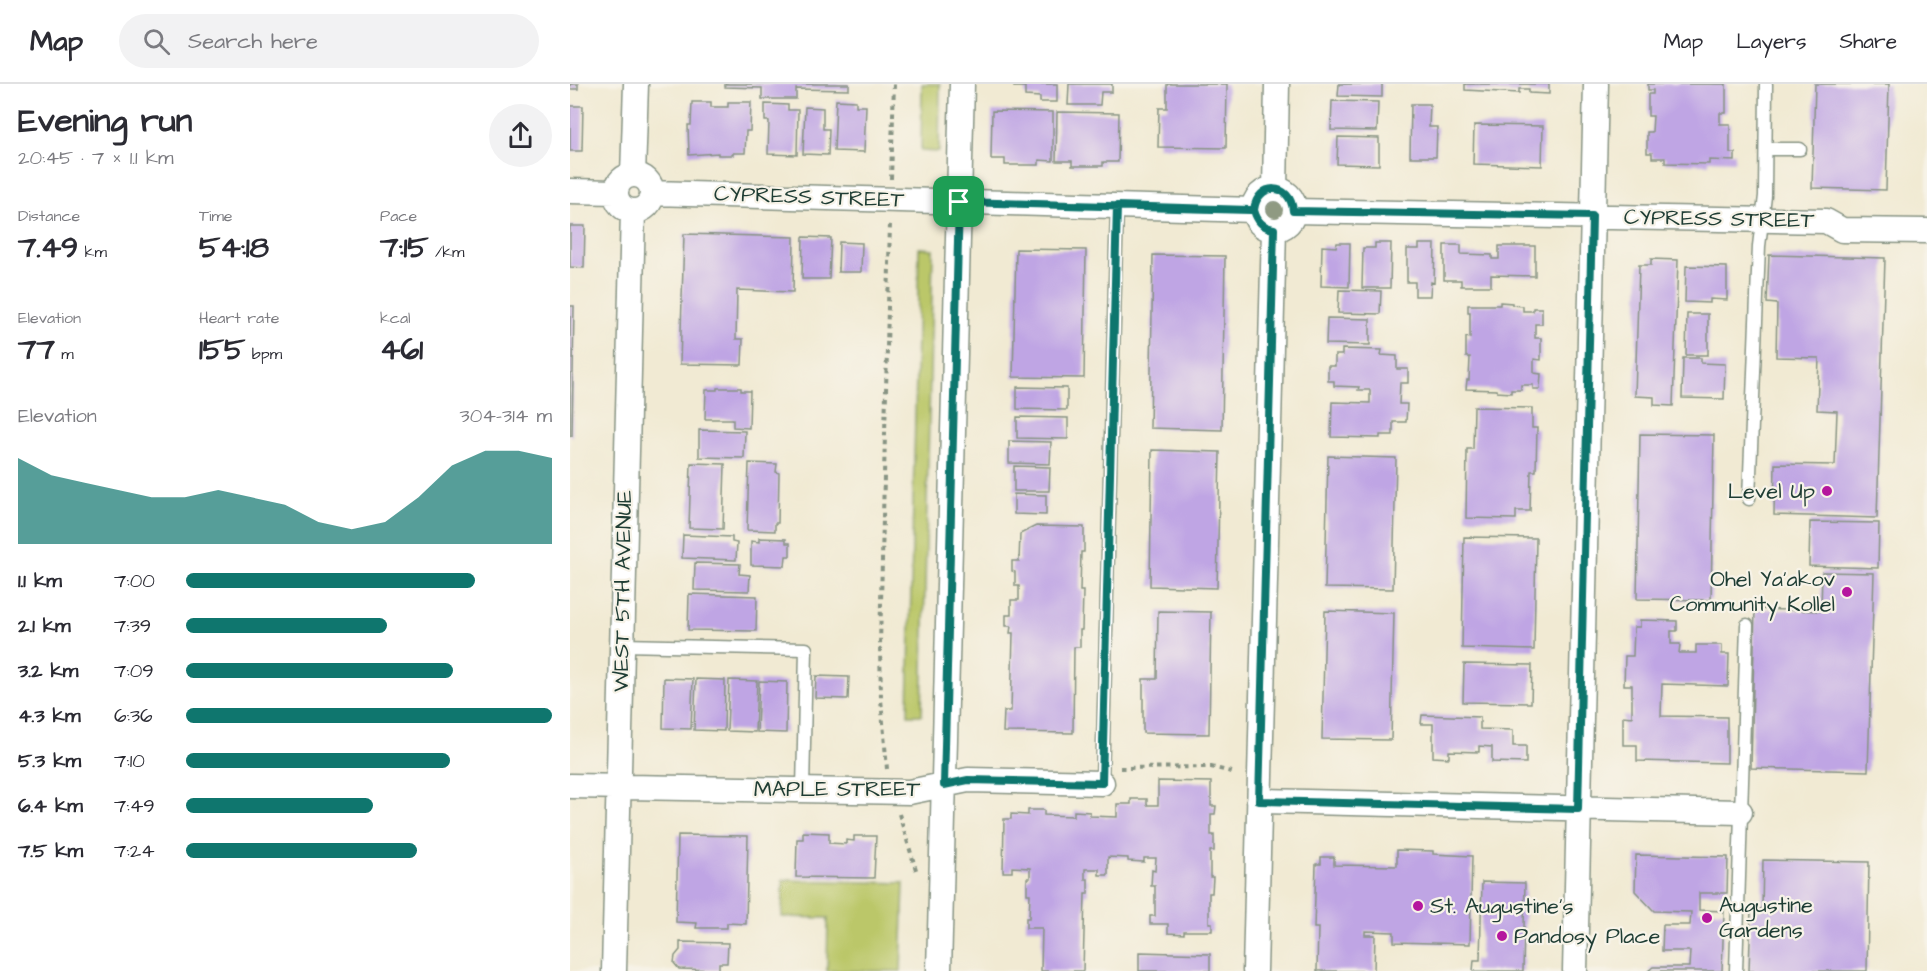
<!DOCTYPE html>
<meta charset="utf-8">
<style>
:root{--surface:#fff;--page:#f2f2f3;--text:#2b2b33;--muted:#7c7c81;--line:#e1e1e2;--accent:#0f766e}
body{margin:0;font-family:"Architects Daughter",sans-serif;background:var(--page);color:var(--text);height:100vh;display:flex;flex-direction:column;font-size:22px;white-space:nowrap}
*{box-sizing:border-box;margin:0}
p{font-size:20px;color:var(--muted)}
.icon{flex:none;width:33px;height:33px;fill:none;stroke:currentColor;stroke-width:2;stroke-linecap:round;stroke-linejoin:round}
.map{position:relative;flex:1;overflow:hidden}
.sheet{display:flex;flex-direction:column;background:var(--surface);width:570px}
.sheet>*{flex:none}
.pin{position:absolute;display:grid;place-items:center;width:51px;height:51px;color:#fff;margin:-26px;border-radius:12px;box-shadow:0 3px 9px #0006}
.round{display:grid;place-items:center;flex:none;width:63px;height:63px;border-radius:32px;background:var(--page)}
.head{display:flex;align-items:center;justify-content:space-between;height:102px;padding:0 18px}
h1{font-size:33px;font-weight:700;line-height:45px}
.stats{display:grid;grid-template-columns:repeat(3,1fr);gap:9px;height:102px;padding:6px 18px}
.stats div{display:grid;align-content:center}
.stats b{font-size:30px;font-weight:700}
.stats small{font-size:16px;font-weight:400}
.stats p{font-size:16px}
.chart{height:168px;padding:12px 18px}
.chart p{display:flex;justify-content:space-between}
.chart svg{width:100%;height:108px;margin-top:6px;fill:var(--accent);opacity:.7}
ul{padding:0 18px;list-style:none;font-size:20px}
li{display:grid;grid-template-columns:96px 72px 1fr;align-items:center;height:45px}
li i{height:15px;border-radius:8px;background:var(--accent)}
header{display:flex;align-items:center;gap:36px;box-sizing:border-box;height:84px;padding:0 30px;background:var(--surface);border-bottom:2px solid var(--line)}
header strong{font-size:28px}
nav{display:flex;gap:33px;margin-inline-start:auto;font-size:21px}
.search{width:420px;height:54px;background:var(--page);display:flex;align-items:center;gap:15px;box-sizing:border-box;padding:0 21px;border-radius:33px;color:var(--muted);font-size:22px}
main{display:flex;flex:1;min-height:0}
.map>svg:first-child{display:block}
.green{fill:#bbc769;stroke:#6d824e;stroke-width:1.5}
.building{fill:#bfa5e4}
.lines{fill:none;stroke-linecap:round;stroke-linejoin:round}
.lane-casing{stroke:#889484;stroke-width:15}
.street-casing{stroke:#889484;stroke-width:27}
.path{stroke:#889484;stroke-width:4;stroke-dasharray:4.5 4.5;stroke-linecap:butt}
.lane{stroke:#fff;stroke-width:12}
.street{stroke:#fff;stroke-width:24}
.tree{fill:#8f9a82}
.route-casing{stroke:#fff;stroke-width:12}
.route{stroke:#0f766e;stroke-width:8}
.poi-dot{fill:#b5179e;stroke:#f7f3e8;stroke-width:2}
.labels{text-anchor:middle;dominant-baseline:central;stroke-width:4.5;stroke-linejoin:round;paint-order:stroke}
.street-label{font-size:22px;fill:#1f3d34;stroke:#f7f3e8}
.poi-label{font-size:22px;fill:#1f3d34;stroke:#f7f3e8;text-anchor:start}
</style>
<header>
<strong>Map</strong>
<div class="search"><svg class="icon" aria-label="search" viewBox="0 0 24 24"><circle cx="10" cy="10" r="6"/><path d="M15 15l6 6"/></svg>Search here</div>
<nav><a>Map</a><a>Layers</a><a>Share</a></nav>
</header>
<main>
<section class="sheet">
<div class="head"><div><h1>Evening run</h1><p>20:45 · 7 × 1.1 km</p></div><a class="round"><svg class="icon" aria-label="share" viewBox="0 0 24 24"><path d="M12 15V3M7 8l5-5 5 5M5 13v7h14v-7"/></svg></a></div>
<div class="stats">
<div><p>Distance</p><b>7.49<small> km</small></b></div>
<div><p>Time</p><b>54:18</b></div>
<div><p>Pace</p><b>7:15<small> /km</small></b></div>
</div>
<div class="stats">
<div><p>Elevation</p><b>77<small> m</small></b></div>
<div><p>Heart rate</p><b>155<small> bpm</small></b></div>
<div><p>kcal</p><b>461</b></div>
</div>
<div class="chart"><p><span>Elevation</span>304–314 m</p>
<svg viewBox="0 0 160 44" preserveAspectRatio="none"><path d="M0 44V9L10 16L20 19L30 22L40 25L50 25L60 22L70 25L80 28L90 35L100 38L110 35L120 25L130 12L140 6L150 6L160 9V44z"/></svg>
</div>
<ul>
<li><b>1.1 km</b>7:00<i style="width:79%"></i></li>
<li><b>2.1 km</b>7:39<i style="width:55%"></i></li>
<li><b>3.2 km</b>7:09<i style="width:73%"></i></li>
<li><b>4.3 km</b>6:36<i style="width:100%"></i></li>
<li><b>5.3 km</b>7:10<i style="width:72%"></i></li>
<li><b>6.4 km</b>7:49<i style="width:51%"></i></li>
<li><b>7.5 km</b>7:24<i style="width:63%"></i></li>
</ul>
</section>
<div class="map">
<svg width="1357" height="887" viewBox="0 0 1357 887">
<rect width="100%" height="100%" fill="#f7f3e8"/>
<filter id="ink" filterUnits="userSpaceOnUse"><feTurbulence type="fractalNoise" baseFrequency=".0167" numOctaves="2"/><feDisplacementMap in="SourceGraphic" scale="12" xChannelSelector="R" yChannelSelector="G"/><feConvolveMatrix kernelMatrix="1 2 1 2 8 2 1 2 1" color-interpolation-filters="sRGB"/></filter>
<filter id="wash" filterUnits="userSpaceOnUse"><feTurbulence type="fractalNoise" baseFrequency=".008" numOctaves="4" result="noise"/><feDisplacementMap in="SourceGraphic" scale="24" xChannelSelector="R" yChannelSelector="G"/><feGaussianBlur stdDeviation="1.35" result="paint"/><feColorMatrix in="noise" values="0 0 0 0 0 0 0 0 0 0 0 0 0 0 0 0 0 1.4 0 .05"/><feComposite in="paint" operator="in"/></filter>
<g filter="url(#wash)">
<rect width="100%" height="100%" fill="#f1ead3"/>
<!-- green -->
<path class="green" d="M352,0h18l-1,68 -18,-1z
M349,164l14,1 -11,466h-14z
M213,796l121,3 -3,88h-74l1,-53 -46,-1z"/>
<g id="blocks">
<!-- building -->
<path class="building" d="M0,0h8v5h-8z
M155,0h124v6l-53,-1v10h-34v-11l-37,-1z
M444,0h43v18h-17v-5l-15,-1v-9h-11z
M499,0h43v8h-11l-1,13h-32z
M597,0h60l-1,64 -68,-1 1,-39h8z
M769,0h43v13l-44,-1z
M895,0h84v10l-20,-1v-4h-10v4l-54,-3z
M1078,0h78v29h-6v11h10v29h5v8l-26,-1v4l-44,-1v-5h-13v-5h-5v-21h5l1,-16h-5v-22h5v-4h-5z
M1245,0h74l-3,106 -74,-2z
M266,16l20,1v5h10l-2,46 -30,-1z
M762,17l46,1 -1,29 -46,-1z
M122,18h19v5h17v-5h23l-1,29h-4l-1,22h-12v2h-15v-2l-29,2 -1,-30h3z
M195,20l23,1v5h10l-1,45 -29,-1 1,-33h-4z
M841,20h19l-1,23h8l-1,30h-26z
M0,22h13l-1,45h-12z
M235,23l18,1v21h6l-1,26 -25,-1z
M422,27l61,1v49l-14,-1v5h-34v-6h-14z
M487,28l62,1 -1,49h-15v4h-31v-5h-16z
M904,41l69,1 -1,40 -69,-2z
M768,53l41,1v27l-42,-1z
M0,142h15l-1,42 -14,-1z
M114,150l110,3 -1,55 -56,-2 -1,49h7l-1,26 -62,-1z
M233,153l28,1 -2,41h-27z
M269,158l23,1 -1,29h-23z
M767,159h13l-1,44 -28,-1 1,-40 14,1z
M805,159h16l-1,45h-28l1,-40h12z
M849,160h16l-1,39 -3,-1 -1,14h-15v-14h-8v-33h12z
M874,161h17v9l31,1v4h7v-13h36v30l-44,-1v11h-30v-6h-17z
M446,165l70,1 -2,128 -71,-1z
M583,171l72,1 -3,174 -72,-2z
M1199,171l116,3 -8,260 -103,-3 1,-51 60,1 2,-54 -20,-1 2,-52 -43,-1 1,-53 -10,-1z
M1081,175l27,1 -5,146 -19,-1v-8l-19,-1 4,-131h12z
M1116,182l41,1v33l-17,-1v4l-25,-1z
M769,206l42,1 -1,23 -42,-1z
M930,218l12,1v2l11,1v5h10v-3h9v16h-7v14h6v22l-7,-1v14l7,1 -1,15h-7v-4h-12v5h-10v3l-14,-1v-2l-31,-1 1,-9h2l1,-23h-4v-20l4,1v-26h-2v-7h32z
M0,222h4l-2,130h-2z
M1117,230h21v41h-22z
M757,234l43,1v26l-44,-1z
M772,265l40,1 -1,5 16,1v13h11v14h-8l-1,21h8l-1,18h-13v13h-13v3l-49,-1 1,-35 38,1v-13h-12l1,-3 -25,-1v-5h-6v-15h7v-11h7z
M1113,274h18v5l24,1 -1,35 -42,-1z
M447,303l50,1v22l-50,-1z
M147,304h24v3h9l-1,37 -16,-1v-8h-28l1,-29h11z
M904,323l58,1v20h5l-1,43h-5l-1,40h-14v8l-50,-1 1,-69h6z
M447,333l51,1v21l-51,-1z
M129,346l46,1 -1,27 -45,-1z
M1070,350l74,1 -3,165 -74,-1z
M439,357l42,1 -1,22 -41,-1z
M582,366l68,2 -3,136 -67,-2z
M758,372l68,2 -3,131 -68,-1z
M121,379l34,1 -2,65 -34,-1z
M179,379l28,1 -1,8 3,1 -1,50h-3v8l-28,-1z
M444,382l36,1 -1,24h-35z
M444,410l32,1v20l-32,-1z
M1240,438l69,1 -1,45 -69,-2z
M466,442l48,1v25h-3l-1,39h3l-1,39h-2v17h-6l-1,86 -70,-1 1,-21h7l2,-78h-3l1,-7h-5v-11h5v-15h8v-14h-4v-14l-3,-1v-10h7l1,-27z
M113,451l49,2v5l5,1 -1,17 -54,-2z
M894,453l72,1 -2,112 -72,-2z
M189,454l27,1v4h4v13h-4l-1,10 -34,-1v-24l8,1z
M125,479l45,1 -1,10 11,1 -1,16 -55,-1z
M1252,488l52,1 -6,198 -117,-3 4,-159 66,2z
M119,510l68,2 -1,35 -68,-1z
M588,527l53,1 -2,122 -66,-1v-54h14z
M755,527l69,2 -3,127 -69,-1z
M1070,536l37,1v10h-6v13h9l-1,9h17v-8h26v9h7l-1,32 -66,-2 -1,32 66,1v46l-90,-2v-16h-14v-29l9,1v-32h-8l1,-29h8l1,-29h6z
M894,580l68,1 -1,38 -68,-1z
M246,592l33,1 -1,22 -33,-1z
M94,594l29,1 -2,50 -28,-1z
M126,595l29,1 -1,51 -30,-1z
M159,596l28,1 -2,51 -28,-1z
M189,597l28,1 -1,51 -29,-1z
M852,631l58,2v12l33,1v16h13v17l-34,-1v-15l-13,-1v6l-30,-1v7l-16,-1v-33h-12z
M588,697l53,1v24h5l-1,8h-4v21h3v16h-4v26h3l-1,16h-3v30h3v8h-28v3l-16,-1v-9h-18v-8h5v-30h-4l1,-16 3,1 1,-13h-12v4l-16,-1v-3l-20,-1v18h-9v-6h-14v10h3v15h-3l-2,77h-42l1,-43h-16v-10h3l1,-24h-3v-16h3v-10l-18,-1v5h-9l1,-53h7v-5l17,1v-5h16v5l30,1v-5l16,1v4l27,1v-13h14v-5h16v6h11z
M233,748l26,1v10l17,1v-4l8,1v-5h22l-2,42 -78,-1 1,-38h6z
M108,751l70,1 -2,88 -19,-1v5h-31l1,-5 -21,-1z
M827,766l36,1v3l39,2 -2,88 -76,-2v-10l-29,-1v4h10l-1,36h-57l1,-43h-4l2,-64h5v-7h13v8l63,1z
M1066,771l92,2 -1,36h-28v17l25,1 -2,60h-74l5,-4h36l1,-16h-28l1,-26h27l1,-13 -37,-1 -19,-20z
M1193,776l106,2 -2,109h-118l2,-62h11z
M912,798l43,1 -2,88h-50l1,-11h6z
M110,858l48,1 -1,20h-8v7l-40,-1 -5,-6 1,-7 5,-6z
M569,868l71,2v17h-71z"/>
</g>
</g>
<g filter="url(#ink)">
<use href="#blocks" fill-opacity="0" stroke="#889484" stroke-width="1.5"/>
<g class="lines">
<defs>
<path id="lane" d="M1196,65h34
M1179,415l10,-253 6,-50 1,-112
M52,561l184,4 -3,141
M532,699l15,-577
M1166,887l11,-346"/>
<path id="street" d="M46 109a18 18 0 1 1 36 0a18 18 0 1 1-36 0Z
M63,91l3,-91
M705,105l2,-105
M684 125a20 20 0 1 1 40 0a20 20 0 1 1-40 0Z
M0,107l45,1
M82,109l602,17
M723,127l533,10 16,9 85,1
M0,702l339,6 59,-12 134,3
M689,717l481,11
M44,887l19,-760
M369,887l23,-887
M685,887l19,-742
M1005,887l21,-887"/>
</defs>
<!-- lane casing -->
<use href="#lane" class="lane-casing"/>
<!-- street casing -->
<use href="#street" class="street-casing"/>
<!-- path -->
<path class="path" d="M321,95l3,-95
M550,684l91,-1 25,6
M317,685l-6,-70 -1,-54 10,-423
M329,730l18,59"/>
<!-- lane -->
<use href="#lane" class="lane"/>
<!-- street -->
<use href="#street" class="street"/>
</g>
<!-- trees -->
<circle class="tree" cx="705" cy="126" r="8"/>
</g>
<g class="lines" filter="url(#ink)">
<defs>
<path id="route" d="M389,118l-15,583 24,-5 134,3 15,-577 133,4h4c3,11 8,17 20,19l-15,572 319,8 14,-593 -299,-5c-2,-29 -36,-29 -39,-1h-4l-291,-8"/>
</defs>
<!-- route casing -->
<use href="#route" class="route-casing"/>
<!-- route -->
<use href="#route" class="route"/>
</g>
<!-- markers -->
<g class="poi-dot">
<circle cx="1257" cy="407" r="6"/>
<circle cx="1277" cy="508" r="6"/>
<circle cx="848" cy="822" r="6"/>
<circle cx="1137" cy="834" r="6"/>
<circle cx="932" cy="852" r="6"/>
</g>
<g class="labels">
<!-- street labels -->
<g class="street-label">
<text transform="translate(239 113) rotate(2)">CYPRESS STREET</text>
<text transform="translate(1149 135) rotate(1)">CYPRESS STREET</text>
<text transform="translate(53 507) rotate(-89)">WEST 5TH AVENUE</text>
<text x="267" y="705">MAPLE STREET</text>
</g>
<!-- poi labels -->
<g class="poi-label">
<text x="1245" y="407" text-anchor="end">Level Up</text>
<text x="1265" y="495" text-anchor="end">Ohel Ya'akov<tspan x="1265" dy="25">Community Kollel</tspan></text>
<text x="1149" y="821">Augustine<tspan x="1149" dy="25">Gardens</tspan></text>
<text x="860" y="822">St. Augustine's</text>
<text x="944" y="852">Pandosy Place</text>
</g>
</g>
</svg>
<div class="pin" style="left:389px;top:118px;background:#1e9e55"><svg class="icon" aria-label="arrive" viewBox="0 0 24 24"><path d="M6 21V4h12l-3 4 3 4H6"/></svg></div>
</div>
</main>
